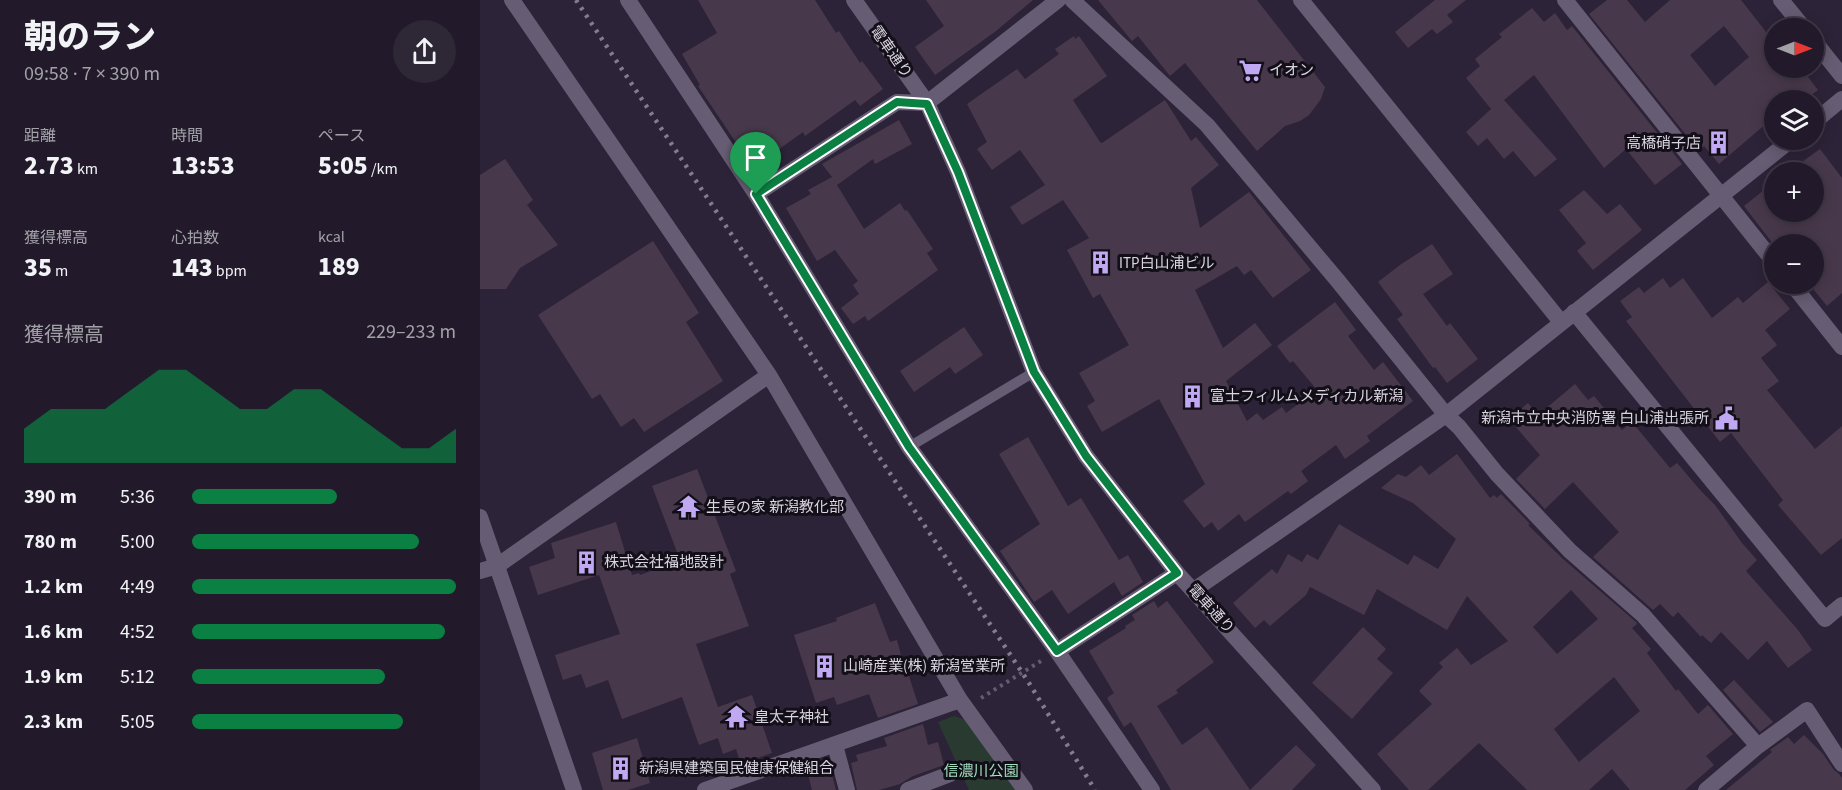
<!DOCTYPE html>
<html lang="ja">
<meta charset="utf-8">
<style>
:root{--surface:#221a2a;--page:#2e2736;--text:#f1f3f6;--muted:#a2a1a8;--line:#3f3847;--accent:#0b8043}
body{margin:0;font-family:"Source Sans 3","Noto Sans JP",sans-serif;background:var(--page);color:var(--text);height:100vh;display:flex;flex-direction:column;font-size:22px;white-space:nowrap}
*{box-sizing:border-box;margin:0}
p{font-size:20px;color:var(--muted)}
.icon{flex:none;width:33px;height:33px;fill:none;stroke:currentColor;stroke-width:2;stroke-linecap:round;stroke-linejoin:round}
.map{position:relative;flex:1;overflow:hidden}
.drawer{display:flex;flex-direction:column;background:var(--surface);width:480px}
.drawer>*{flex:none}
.needle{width:39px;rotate:90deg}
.fabs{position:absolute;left:1284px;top:18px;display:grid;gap:12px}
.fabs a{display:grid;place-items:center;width:60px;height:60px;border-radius:50%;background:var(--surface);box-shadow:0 3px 15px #0003,0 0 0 2px var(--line);font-size:30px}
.pin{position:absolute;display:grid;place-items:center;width:51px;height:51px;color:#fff;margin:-62px -26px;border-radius:50% 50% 50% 0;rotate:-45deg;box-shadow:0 0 6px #0007}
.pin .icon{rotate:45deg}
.round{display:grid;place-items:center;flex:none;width:63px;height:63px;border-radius:32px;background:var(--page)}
.headline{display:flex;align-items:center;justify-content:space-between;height:102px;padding:0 24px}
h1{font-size:33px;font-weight:800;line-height:45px}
.figures{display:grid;grid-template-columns:repeat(3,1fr);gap:9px;height:102px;padding:6px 24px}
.figures div{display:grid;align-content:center}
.figures b{font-size:26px;font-weight:800}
.figures small{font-size:16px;font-weight:400}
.figures p{font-size:16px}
.chart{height:168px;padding:12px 24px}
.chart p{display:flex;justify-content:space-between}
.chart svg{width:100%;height:108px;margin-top:6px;fill:var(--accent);opacity:.7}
ul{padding:0 24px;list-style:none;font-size:20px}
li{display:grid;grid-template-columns:96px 72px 1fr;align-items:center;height:45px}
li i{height:15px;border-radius:8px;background:var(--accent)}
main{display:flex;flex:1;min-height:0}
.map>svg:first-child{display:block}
.green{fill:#293b31}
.building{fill:#48384b;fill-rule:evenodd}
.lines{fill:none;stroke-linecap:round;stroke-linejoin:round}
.path{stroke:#645b6e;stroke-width:4;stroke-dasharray:3 4.5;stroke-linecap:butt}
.service{stroke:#665c73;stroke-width:10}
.minor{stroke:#665c73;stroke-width:16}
.tertiary{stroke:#665c73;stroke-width:16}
.rail{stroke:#847c8d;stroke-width:4.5;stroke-dasharray:3 6;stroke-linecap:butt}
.route-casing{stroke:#fff;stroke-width:12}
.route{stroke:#0b8043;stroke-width:8}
.labels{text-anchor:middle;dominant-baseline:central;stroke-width:6;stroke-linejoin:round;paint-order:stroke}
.street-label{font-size:15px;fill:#dad4e1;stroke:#130f18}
.poi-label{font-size:15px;fill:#dad4e1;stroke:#130f18;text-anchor:start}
.park-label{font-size:15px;fill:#a1debd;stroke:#130f18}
</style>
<main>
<section class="drawer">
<div class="headline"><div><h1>朝のラン</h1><p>09:58 · 7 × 390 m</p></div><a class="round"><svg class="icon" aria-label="share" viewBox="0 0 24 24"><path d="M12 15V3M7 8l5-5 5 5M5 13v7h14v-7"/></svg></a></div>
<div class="figures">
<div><p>距離</p><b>2.73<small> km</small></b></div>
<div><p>時間</p><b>13:53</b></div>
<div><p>ペース</p><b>5:05<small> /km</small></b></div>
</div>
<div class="figures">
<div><p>獲得標高</p><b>35<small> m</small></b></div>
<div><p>心拍数</p><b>143<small> bpm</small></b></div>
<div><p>kcal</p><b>189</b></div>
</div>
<div class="chart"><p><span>獲得標高</span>229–233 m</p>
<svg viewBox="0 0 160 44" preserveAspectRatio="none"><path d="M0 44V30L10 22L20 22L30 22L40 14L50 6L60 6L70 14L80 22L90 22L100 14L110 14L120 22L130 30L140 38L150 38L160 30V44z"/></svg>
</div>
<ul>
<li><b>390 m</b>5:36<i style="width:55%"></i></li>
<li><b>780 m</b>5:00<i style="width:86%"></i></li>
<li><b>1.2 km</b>4:49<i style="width:100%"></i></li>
<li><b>1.6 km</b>4:52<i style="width:96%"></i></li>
<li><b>1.9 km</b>5:12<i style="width:73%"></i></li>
<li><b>2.3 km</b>5:05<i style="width:80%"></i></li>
</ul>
</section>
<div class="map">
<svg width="1362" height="790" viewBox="0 0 1362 790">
<rect width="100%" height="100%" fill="#2d2338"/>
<!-- green -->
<path class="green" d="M474,716l18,6 44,68h-47l-31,-68z"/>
<!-- building -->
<path class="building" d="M218,0h117l21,33 3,-2 21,32 2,-2 21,28 -23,17 -5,-6 -50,36 -2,-4 -43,31 -14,-21 -7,5 -41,-61 2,-1 -18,-31 35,-21z
M446,0h107l-37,31 -61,44 -20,-28 29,-21z
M618,0h159l68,87 -4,12 -12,16 -9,6 -15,5 -28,25 -72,-88 -15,13 -32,-40 -6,5z
M955,0h31l-19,15 6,7 -16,12 -5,-5 -24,19 -13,-16z
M1127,0h20l18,22 25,-22h71l33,42v26h27l17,22 -14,10h-30v17l-55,47 -15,-18 -5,5 -110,-137zM1244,26l25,31 -34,29 -25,-31z
M1052,8l12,14 11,-9 12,17 5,-4 110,138 -27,21 -29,-36 -22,19 -70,-93 -30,25 53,59 -22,18 -22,-26 -9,8 -17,-21 -9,8 -12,-14 25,-23 -25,-31 14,-12 -5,-7 27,-22 -3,-3z
M594,36l1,3 4,-3 28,40 -34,24 27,42 2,1 63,-43 26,41 5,-4 23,28 -28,23 9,40 49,-36 62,78 -38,28 -22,-28 -7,5 -7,-9 -42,24 28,58 32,-25 17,22 -46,36 21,40 10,-8 6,7 19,-13 4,6 31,-23 -24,-29 -3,2 -13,-17 58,-44 21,28 -8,6 26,34 9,-8 30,39 -46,35 3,5 -25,18 -9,-14 -35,26 7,10 -17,13 -3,-3 -43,31 -6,-8 -21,17 -6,-9 -8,6 -21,-27 22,-17 -46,-85 -57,33 -15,-26 8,-5 -16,-28 50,-28 -29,-51 -7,4 -26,-48 22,-12 -26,-38 -41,25 -12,-18 35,-22 -25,-35 -28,20 -15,-21 10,-7 -20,-38 50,-35 8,10 34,-25 -4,-5z
M419,120l13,24 -37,20 -2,-5 -36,26 27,44 36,-26 5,8 2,-1 26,39 -6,4 11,17 -70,51 -3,-5 -12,8 -12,-16 18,-14 -6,-9 5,-4 -23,-31 -18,11 -31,-53 25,-14 -3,-4 24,-13 -10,-13z
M1340,149l22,29v115l-15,13 -13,-16v-46l-40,1 -30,-39 30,-24v30h40v-40h-8l-7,-8z
M25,159l28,41 -6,5 31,40 -38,23 -14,21h-26v-114z
M1104,190l23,24 13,-10 22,26 -49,40 -16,-19 9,-8 -27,-33z
M173,241l46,72 -13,9 37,59 -79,51 -10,-14 -13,9 -21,-33 -8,5 -54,-84z
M952,244l21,30 -30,20 24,32 3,-3 28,36 -31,24 -12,-16 -2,1 -36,-49 6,-4 -25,-33 22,-17z
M1183,278l7,10 13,-10 29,40 26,-21 5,6 25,-21 22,27 -25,21 12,15 -16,13 18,23 -12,9 48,59 27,-23v112l-21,17 -43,-50 5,-5 -52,-67 -11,9 -94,-121 6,-4 -12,-16 19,-14 5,6z
M484,327l19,28 -28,19 -5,-7 -36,25 -14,-21z
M1095,384l13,16 6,-4 28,34 10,-8 38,46 7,-5 24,28 14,14 27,38 15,17 -11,11 52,59 14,20 -24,18 -21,-27 -19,19 -27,-28 -10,11 -9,-8 -1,2 -23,-25 -5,5 -13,-13 -7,6 -60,-53 26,-25 -46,-50 -28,27 -29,-30 24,-24 -31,-36 19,-16 10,12z
M548,437l40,69 13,-8 38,62 9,-5 15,27 -21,14 -8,-14 -46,32 -16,-24 -18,12 -34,-51 40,-27 -41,-70z
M977,454l33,44 4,-3 3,3 4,-4 29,30 -2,1 35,34 73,63 1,2 -5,4 19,21 -4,4 29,38 2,-2 20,25 10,-9 25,29 -27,22 8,9 -29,25h-55l-18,-21 -23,21h-62l-48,-47 -51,47h-19l-32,-36 55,-50 -13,-13 24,-24 -4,-4 18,-15 14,17 37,-24 -41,-45 -20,34 -70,-41 -13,26 -54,-28 -4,8 -36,31 -6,-6 -9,8 -22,-25 39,-34 5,5 11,-20 14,8 5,-8 11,6 21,-36 69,41 6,-10 24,14 18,-30 -43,-36 -32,-15 17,-14 8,3 15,-12 8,10zM1091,590l27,29 -41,35 -24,-27zM1134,677l26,34 -61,51 -25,-33z
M217,469l39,102 -6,3 19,52 -53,18 22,63 34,-12 20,58 -31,11 -5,-15 -13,5 -5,-16 -19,7 -17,-48 -60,22 -14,-39 -22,8 -5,-14 -18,6 -8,-25 65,-21 -21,-59 -61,20 -9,-28 26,-9 -4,-15 65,-21 16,53 7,-2 1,2 40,-15 -28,-74z
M674,601l4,7 9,-7 47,61 -38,28 2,3 -21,13 25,39 25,-18 43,63 46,-45 20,20 -24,25h-121l-40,-68 -7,5 -17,-29 7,-5 -25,-42 37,-23 -1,-2 10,-6 -3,-5z
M395,603l15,39 7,-2 8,31 2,-1 11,34 -40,14 -9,-24 -32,11 -3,-8 -18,6 -22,-68 43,-14 -1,-3z
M883,627l23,22 -9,10 16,14 -41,46 -40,-36z
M1254,680l39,42 -13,10 -37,-42z
M443,724l5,21 10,-3 6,23 -31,11 -13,8 -21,6h-22l-6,-27 7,-2 -2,-6 31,-9 -3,-8z
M1324,735l19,19 11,16 5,4 3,4v12h-116l46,-38 -2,-2 18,-13 6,7z
M157,738l13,45 -22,7h-25l-11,-37z
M350,768l6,22h-24l-4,-16z"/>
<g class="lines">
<!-- path -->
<path class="path" d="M501,698l60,-37"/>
<!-- service -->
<path class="service" d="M429,447l125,-75"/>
<!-- minor -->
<path class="minor" d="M32,0l257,375 191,325 65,90
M148,0l128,194 153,253 148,204 95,139
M592,0l135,125 131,156 108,134 13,12 38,47 73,77 73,64 115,131
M1085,0l209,262
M276,194l141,-92 30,1 131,-103
M1312,284l50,63
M1094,312l251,307 17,-14
M0,571l17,-5 272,-191
M577,651l120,-78
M355,745l12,45
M225,790l255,-90
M428,790l42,-16
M1226,790l52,-44 49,-36 35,54"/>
<!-- tertiary -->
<path class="tertiary" d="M374,0l73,103 31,69 76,200 52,84 91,117 196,217
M821,0l260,322
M1301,0l23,28
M1334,41l28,35
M1334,122l28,-23
M0,517l94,273
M714,590l252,-175 345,-275"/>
<!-- rail -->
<path class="rail" d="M96,0l453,683 66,107"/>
</g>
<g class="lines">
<defs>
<path id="route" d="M417,102l30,2 31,68 76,200 52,84 91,117 -120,78 -148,-204 -153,-253z"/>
</defs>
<!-- route casing -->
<use href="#route" class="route-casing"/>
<!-- route -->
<use href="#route" class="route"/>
</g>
<!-- icons -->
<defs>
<symbol id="supermarket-bare" viewBox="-9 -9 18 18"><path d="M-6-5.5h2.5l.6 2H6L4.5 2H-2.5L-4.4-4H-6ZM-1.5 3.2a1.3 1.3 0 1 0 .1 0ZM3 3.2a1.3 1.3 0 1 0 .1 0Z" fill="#c0a8f3" stroke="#130f18" stroke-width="2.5" paint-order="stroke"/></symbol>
<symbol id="building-bare" viewBox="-9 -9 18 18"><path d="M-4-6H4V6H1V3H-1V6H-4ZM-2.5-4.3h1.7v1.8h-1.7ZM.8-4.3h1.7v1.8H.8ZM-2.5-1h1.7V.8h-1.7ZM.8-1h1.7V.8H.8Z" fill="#c0a8f3" stroke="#130f18" stroke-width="2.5" paint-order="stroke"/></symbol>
<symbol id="civic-bare" viewBox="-9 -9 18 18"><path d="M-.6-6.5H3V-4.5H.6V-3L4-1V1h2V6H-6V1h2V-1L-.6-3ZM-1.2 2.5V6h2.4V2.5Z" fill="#c0a8f3" stroke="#130f18" stroke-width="2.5" paint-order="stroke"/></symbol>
<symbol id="temple-bare" viewBox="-9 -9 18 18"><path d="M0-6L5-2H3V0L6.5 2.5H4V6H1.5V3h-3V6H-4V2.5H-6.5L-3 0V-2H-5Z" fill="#c0a8f3" stroke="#130f18" stroke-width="2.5" paint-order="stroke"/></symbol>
</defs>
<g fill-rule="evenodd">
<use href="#supermarket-bare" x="754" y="54" width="33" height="33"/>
<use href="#building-bare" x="1222" y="126" width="33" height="33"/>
<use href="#building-bare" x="604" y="246" width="33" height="33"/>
<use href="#building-bare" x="696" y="380" width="33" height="33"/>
<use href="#civic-bare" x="1230" y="402" width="33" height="33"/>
<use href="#temple-bare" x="192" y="490" width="33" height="33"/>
<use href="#building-bare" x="90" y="546" width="33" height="33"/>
<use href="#building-bare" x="328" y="650" width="33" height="33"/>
<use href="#temple-bare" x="240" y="700" width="33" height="33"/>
<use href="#building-bare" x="124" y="752" width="33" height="33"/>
</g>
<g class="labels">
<!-- street labels -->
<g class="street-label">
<text transform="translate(411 52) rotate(55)">電車通り</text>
<text transform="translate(731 609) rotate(48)">電車通り</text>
</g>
<!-- poi labels -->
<g class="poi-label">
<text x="789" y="70">イオン</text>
<text x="1221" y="143" text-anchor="end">高橋硝子店</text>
<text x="639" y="263">ITP白山浦ビル</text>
<text x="730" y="396">富士フィルムメディカル新潟</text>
<text x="1229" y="418" text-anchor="end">新潟市立中央消防署 白山浦出張所</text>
<text x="226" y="507">生長の家 新潟教化部</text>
<text x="124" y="562">株式会社福地設計</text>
<text x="363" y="666">山崎産業(株) 新潟営業所</text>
<text x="274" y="717">皇太子神社</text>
<text x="159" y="768">新潟県建築国民健康保健組合</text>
</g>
<!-- park labels -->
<g class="park-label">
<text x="501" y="771">信濃川公園</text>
</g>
</g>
</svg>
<div class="fabs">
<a><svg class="needle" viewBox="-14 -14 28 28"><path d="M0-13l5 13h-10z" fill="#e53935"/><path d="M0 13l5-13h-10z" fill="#a2a1a8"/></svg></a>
<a><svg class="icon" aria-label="layers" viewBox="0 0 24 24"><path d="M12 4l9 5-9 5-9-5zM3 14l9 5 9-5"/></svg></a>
<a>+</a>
<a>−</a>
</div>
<div class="pin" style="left:276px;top:194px;background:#1e9e55"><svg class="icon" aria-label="arrive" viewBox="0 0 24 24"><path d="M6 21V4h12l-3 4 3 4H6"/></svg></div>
</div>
</main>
